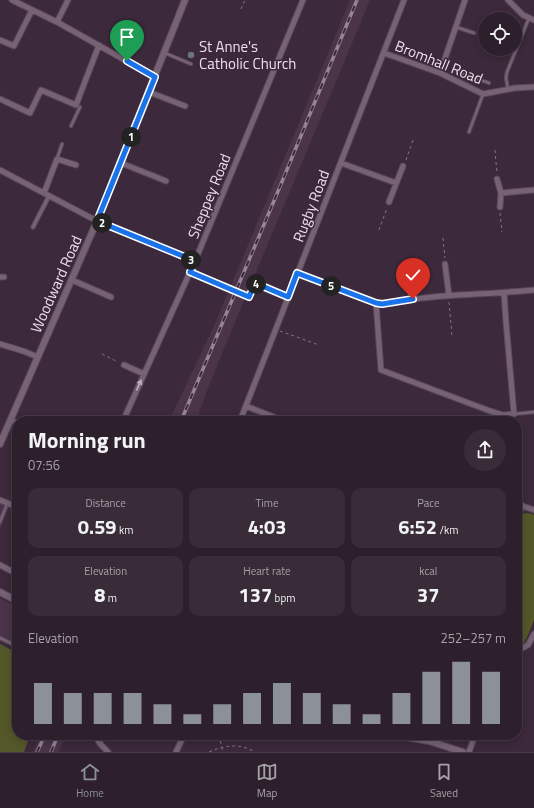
<!DOCTYPE html>
<meta charset="utf-8">
<style>
:root{--surface:#2d1f2c;--page:#392c38;--text:#f1f3f6;--muted:#a7a2a9;--line:#483d48;--accent:#8c9099}
body{margin:0;font-family:"Titillium Web",sans-serif;background:var(--page);color:var(--text);height:100vh;display:flex;flex-direction:column;font-size:15px;white-space:nowrap}
*{box-sizing:border-box;margin:0}
p{font-size:13px;color:var(--muted)}
.icon{flex:none;width:22px;height:22px;fill:none;stroke:currentColor;stroke-width:2;stroke-linecap:round;stroke-linejoin:round}
.map{position:relative;flex:1;overflow:hidden}
.drawer{position:absolute;left:12px;top:416px;width:510px;height:324px;display:flex;flex-direction:column;background:var(--surface);border-radius:16px;box-shadow:0 2px 10px #0003,0 0 0 1px var(--line)}
.drawer>*{flex:none}
.buttons{position:absolute;left:478px;top:12px;display:grid;gap:8px}
.buttons a{display:grid;place-items:center;width:44px;height:44px;border-radius:50%;background:var(--surface);box-shadow:0 2px 10px #0003,0 0 0 1px var(--line);font-size:20px}
.pin{position:absolute;display:grid;place-items:center;width:34px;height:34px;color:#fff;margin:-41px -17px;border-radius:50% 50% 50% 0;rotate:-45deg;box-shadow:0 0 4px #0007}
.pin .icon{rotate:45deg}
.km{position:absolute;width:20px;height:20px;margin:-10px;border-radius:50%;background:#222;color:#fff;font-size:11px;line-height:20px;text-align:center}
.round{display:grid;place-items:center;flex:none;width:42px;height:42px;border-radius:21px;background:var(--page)}
.headline{display:flex;align-items:center;justify-content:space-between;height:68px;padding:0 16px}
h1{font-size:22px;font-weight:700;line-height:30px}
.metrics{display:grid;grid-template-columns:repeat(3,1fr);gap:6px;height:68px;padding:4px 16px}
.metrics div{display:grid;align-content:center;border-radius:10px;background:var(--page);text-align:center}
.metrics b{font-size:20px;font-weight:700}
.metrics small{font-size:11px;font-weight:400}
.metrics p{font-size:11px}
.chart{height:112px;padding:8px 16px}
.chart p{display:flex;justify-content:space-between}
.chart svg{width:100%;height:72px;margin-top:4px;stroke:var(--accent);stroke-width:6}
.tab-bar{display:flex;justify-content:space-around;align-items:center;height:56px;border-top:1px solid var(--line);background:var(--surface);font-size:11px;color:var(--muted)}
.tab-bar a{display:grid;justify-items:center;gap:2px}
.tab-bar .on{color:var(--accent)}
.map>svg:first-child{display:block}
.built{fill:#4b334a}
.green{fill:#545828}
.lines{fill:none;stroke-linecap:round;stroke-linejoin:round}
.service-casing{stroke:#574757;stroke-width:4.5}
.pedestrian-casing{stroke:#574757;stroke-width:5.5}
.minor-casing{stroke:#574757;stroke-width:7}
.tertiary-casing{stroke:#574757;stroke-width:8}
.path{stroke:#857584;stroke-width:1;stroke-dasharray:3 3;stroke-linecap:butt}
.service{stroke:#766175;stroke-width:2.5}
.pedestrian{stroke:#766175;stroke-width:3.5}
.minor{stroke:#766175;stroke-width:5}
.tertiary{stroke:#766175;stroke-width:6}
.rail-casing{stroke:#958594;stroke-width:3.5}
.rail{stroke:#3c293b;stroke-width:2;stroke-dasharray:6;stroke-linecap:butt}
.path-bridge{stroke:#857584;stroke-width:1;stroke-dasharray:3 3;stroke-linecap:butt}
.oneway{fill:#bdadbc}
.route-casing{stroke:#fff;stroke-width:8}
.route{stroke:#1a73e8;stroke-width:5}
.worship-dot{fill:#6b7280;stroke:#3c293b;stroke-width:1.5}
.labels{text-anchor:middle;dominant-baseline:central;stroke-width:3;stroke-linejoin:round;paint-order:stroke}
.poi-label{font-size:15px;fill:#ede0ec;stroke:#3c293b;text-anchor:start}
.street-label{font-size:15px;fill:#ede0ec;stroke:#3c293b}
</style>
<div class="map">
<svg width="534" height="752" viewBox="0 0 534 752">
<rect width="100%" height="100%" fill="#3c293b"/>
<!-- built -->
<path class="built" d="M350,0h20l-27,65 -113,269 -24,59 -7,20v2l4,3v3h-34l45,-95 112,-268z
M0,503l9,4 -9,22z
M0,598l17,9v42l-17,-8z
M40,735h26l-8,17h-25z"/>
<!-- green -->
<path class="green" d="M528,513l6,2v105l-6,15 -4,8 -7,3v-119l4,-13z
M0,644l17,9v82h13l-6,17h-24z"/>
<g class="lines">
<defs>
<path id="service" d="M456,27l18,6
M165,53l26,11
M456,71l33,12
M508,89l-2,-11 1,-6 22,-54
M71,126l9,-19
M469,132l14,-38
M57,159l5,-15
M515,414l19,-2
M0,522l7,-18
M0,638l17,8"/>
<path id="pedestrian" d="M33,227l16,-31"/>
<path id="minor" d="M12,0l45,22 98,55
M508,0l15,15 11,5
M57,22l11,-22
M0,40l14,6 18,-36
M384,53l56,20 43,21 32,-6 19,-1
M440,73l25,-73
M149,92l36,14
M0,99l30,14 11,-23 35,15 23,-60
M121,163l45,18
M341,163l55,20
M0,170l97,51 98,40
M497,179l4,14 -1,14
M44,193l13,-34 19,6
M501,193l33,-3
M389,202l14,-36
M445,264l4,32
M297,273l79,30 6,1c49,-10 102,-9 152,-14
M0,277h4
M72,280l39,17
M376,303l5,67 109,41 13,4 11,-1 -8,-92 -2,-29
M0,344l23,7 15,6
M124,365l20,9
M246,406l38,15
M10,420l7,3
M123,421l72,-160 108,-261
M240,421c54,-141 109,-281 164,-421
M0,500l17,7
M517,504l17,6
M517,520l5,-15
M0,565l17,9
M517,651l11,-6 6,-11
M97,735c-1,7 7,12 11,17
M176,752l8,-17
M469,752l6,-17"/>
<path id="tertiary" d="M0,444l97,-223 88,-221
M0,592l17,9
M395,735l34,6 34,11"/>
</defs>
<!-- service casing -->
<use href="#service" class="service-casing"/>
<!-- pedestrian casing -->
<use href="#pedestrian" class="pedestrian-casing"/>
<!-- minor casing -->
<use href="#minor" class="minor-casing"/>
<!-- tertiary casing -->
<use href="#tertiary" class="tertiary-casing"/>
<!-- path -->
<path class="path" d="M241,9l4,-9
M495,150l2,24
M406,160l7,-20
M500,213l2,19
M379,230l8,-22
M443,238l2,20
M195,274l19,8
M249,297l6,-14 28,12
M449,302l3,34
M280,331l39,14
M102,354l16,8
M219,735l4,17
M209,752c17,-7 30,-9 46,0"/>
<!-- service -->
<use href="#service" class="service"/>
<!-- pedestrian -->
<use href="#pedestrian" class="pedestrian"/>
<!-- minor -->
<use href="#minor" class="minor"/>
<!-- tertiary -->
<use href="#tertiary" class="tertiary"/>
<defs>
<path id="rail" d="M181,421l98,-232 78,-189
M37,752l8,-17
M51,752l7,-17"/>
</defs>
<!-- rail casing -->
<use href="#rail" class="rail-casing"/>
<!-- rail -->
<use href="#rail" class="rail"/>
<!-- path-bridge -->
<path class="path-bridge" d="M214,282l35,15"/>
</g>
<!-- one-way arrows -->
<defs><path id="oneway-solid" d="M-6-.8H1V-3.2L6.5 0L1 3.2V.8H-6Z"/></defs>
<use class="oneway" href="#oneway-solid" transform="translate(139 385) rotate(-66)"/>
<g class="lines">
<defs>
<path id="route" d="M127,61l28,16 -58,144 98,40 -5,11 59,25 6,-14 33,14 9,-24 79,30 6,1 31,-5"/>
</defs>
<!-- route casing -->
<use href="#route" class="route-casing"/>
<!-- route -->
<use href="#route" class="route"/>
</g>
<!-- markers -->
<circle class="worship-dot" cx="191" cy="55" r="4"/>
<g class="labels">
<!-- poi labels -->
<g class="poi-label">
<text x="199" y="46">St Anne's<tspan x="199" dy="17">Catholic Church</tspan></text>
</g>
<!-- street labels -->
<g class="street-label">
<text transform="translate(439 62) rotate(22)">Bromhall Road</text>
<text transform="translate(209 196) rotate(-68)">Sheppey Road</text>
<text transform="translate(311 206) rotate(-69)">Rugby Road</text>
<text transform="translate(56 284) rotate(-66)">Woodward Road</text>
</g>
</g>
</svg>
<div class="buttons">
<a><svg class="icon" aria-label="locate" viewBox="0 0 24 24"><circle cx="12" cy="12" r="6"/><path d="M12 2v4M12 18v4M2 12h4M18 12h4"/></svg></a>
</div>
<div class="pin" style="left:127px;top:61px;background:#1e9e55"><svg class="icon" aria-label="arrive" viewBox="0 0 24 24"><path d="M6 21V4h12l-3 4 3 4H6"/></svg></div>
<div class="pin" style="left:413px;top:299px;background:#d93025"><svg class="icon" aria-label="check" viewBox="0 0 24 24"><path d="M5 12l5 5 9-10"/></svg></div>
<b class="km" style="left:131px;top:137px">1</b>
<b class="km" style="left:102px;top:223px">2</b>
<b class="km" style="left:191px;top:260px">3</b>
<b class="km" style="left:256px;top:284px">4</b>
<b class="km" style="left:331px;top:286px">5</b>
<section class="drawer">
<div class="headline"><div><h1>Morning run</h1><p>07:56</p></div><a class="round"><svg class="icon" aria-label="share" viewBox="0 0 24 24"><path d="M12 15V3M7 8l5-5 5 5M5 13v7h14v-7"/></svg></a></div>
<div class="metrics">
<div><p>Distance</p><b>0.59<small> km</small></b></div>
<div><p>Time</p><b>4:03</b></div>
<div><p>Pace</p><b>6:52<small> /km</small></b></div>
</div>
<div class="metrics">
<div><p>Elevation</p><b>8<small> m</small></b></div>
<div><p>Heart rate</p><b>137<small> bpm</small></b></div>
<div><p>kcal</p><b>37</b></div>
</div>
<div class="chart"><p><span>Elevation</span>252–257 m</p>
<svg viewBox="0 0 160 44" preserveAspectRatio="none"><path d="M5 44V19M15 44V25M25 44V25M35 44V25M45 44V32M55 44V38M65 44V32M75 44V25M85 44V19M95 44V25M105 44V32M115 44V38M125 44V25M135 44V12M145 44V6M155 44V12"/></svg>
</div>
</section>
</div>
<nav class="tab-bar">
<a class="on"><svg class="icon" aria-label="home" viewBox="0 0 24 24"><path d="M3 11l9-7 9 7M6 9v11h12V9"/></svg>Home</a>
<a><svg class="icon" aria-label="map" viewBox="0 0 24 24"><path d="M3 6l6-2 6 2 6-2v14l-6 2-6-2-6 2zM9 4v14M15 6v14"/></svg>Map</a>
<a><svg class="icon" aria-label="saved" viewBox="0 0 24 24"><path d="M7 4h10v16l-5-4-5 4z"/></svg>Saved</a>
</nav>
